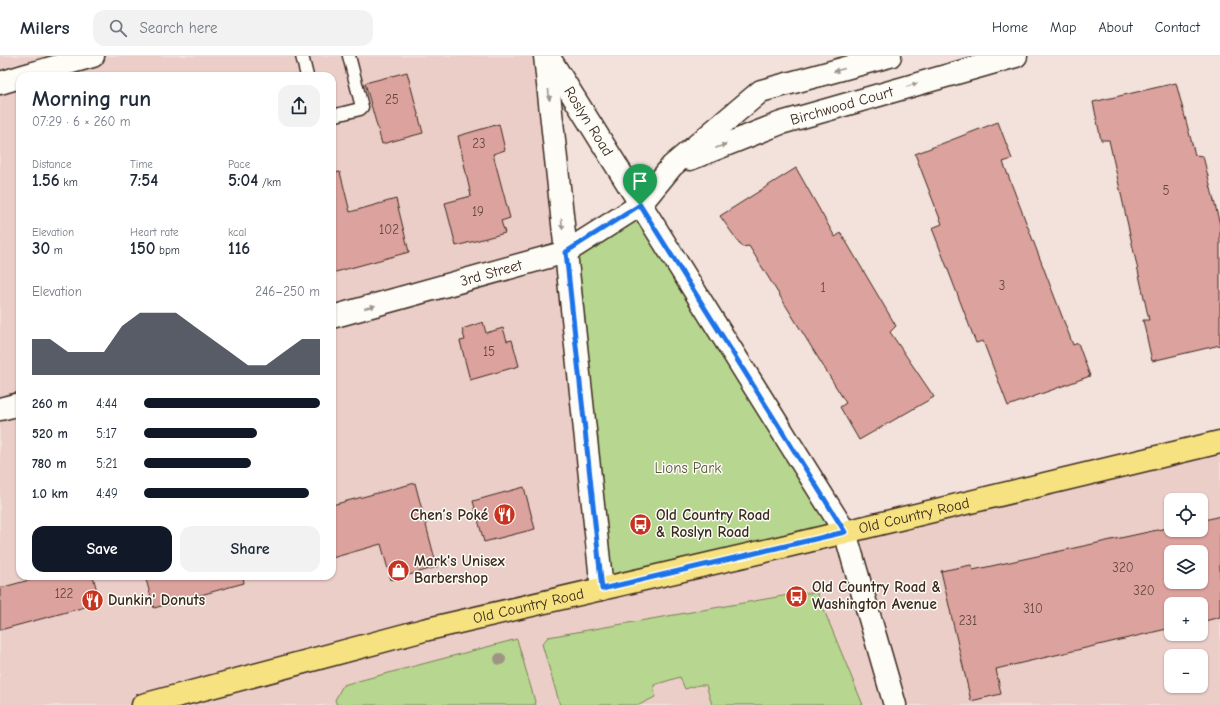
<!DOCTYPE html>
<meta charset="utf-8">
<style>
:root{--surface:#fff;--page:#f2f2f3;--text:#1f2937;--muted:#747a83;--line:#e0e1e3;--accent:#111827}
body{margin:0;font-family:"Comic Neue",sans-serif;background:var(--page);color:var(--text);height:100vh;display:flex;flex-direction:column;font-size:15px;white-space:nowrap}
*{box-sizing:border-box;margin:0}
p{font-size:13px;color:var(--muted)}
.icon{flex:none;width:22px;height:22px;fill:none;stroke:currentColor;stroke-width:2;stroke-linecap:round;stroke-linejoin:round}
.map{position:relative;flex:1;overflow:hidden}
.drawer{position:absolute;left:16px;top:16px;width:320px;height:508px;display:flex;flex-direction:column;background:var(--surface);border-radius:12px;box-shadow:0 1px 3px #0004}
.drawer>*{flex:none}
.tools{position:absolute;left:1164px;top:437px;display:grid;gap:8px}
.tools a{display:grid;place-items:center;width:44px;height:44px;border-radius:8px;background:var(--surface);box-shadow:0 1px 3px #0004;font-size:20px}
.pin{position:absolute;display:grid;place-items:center;width:34px;height:34px;color:#fff;margin:-41px -17px;border-radius:50% 50% 50% 0;rotate:-45deg;box-shadow:0 0 4px #0007}
.pin .icon{rotate:45deg}
.round{display:grid;place-items:center;flex:none;width:42px;height:42px;border-radius:12px;background:var(--page)}
.summary{display:flex;align-items:center;justify-content:space-between;height:68px;padding:0 16px}
h1{font-size:22px;font-weight:600;line-height:30px}
.stats{display:grid;grid-template-columns:repeat(3,1fr);gap:6px;height:68px;padding:4px 16px}
.stats div{display:grid;align-content:center}
.stats b{font-size:17px;font-weight:600}
.stats small{font-size:11px;font-weight:400}
.stats p{font-size:11px}
.chart{height:112px;padding:8px 16px}
.chart p{display:flex;justify-content:space-between}
.chart svg{width:100%;height:72px;margin-top:4px;fill:var(--accent);opacity:.7}
.cta{display:flex;gap:8px;margin-top:auto;padding:8px 16px}
.cta a{flex:1;height:46px;border-radius:12px;background:var(--accent);color:#fff;font-size:16px;font-weight:600;line-height:46px;text-align:center}
.cta a+a{background:var(--page);color:var(--text)}
ul{padding:0 16px;list-style:none;font-size:13px}
li{display:grid;grid-template-columns:64px 48px 1fr;align-items:center;height:30px}
li i{height:10px;border-radius:5px;background:var(--accent)}
header{display:flex;align-items:center;gap:24px;box-sizing:border-box;height:56px;padding:0 20px;background:var(--surface);border-bottom:1px solid var(--line)}
header strong{font-size:19px}
nav{display:flex;gap:22px;margin-inline-start:auto;font-size:14px}
.search{width:280px;height:36px;background:var(--page);display:flex;align-items:center;gap:10px;box-sizing:border-box;padding:0 14px;border-radius:12px;color:var(--muted);font-size:15px}
.map>svg:first-child{display:block}
.built{fill:#eccec9;fill-rule:evenodd}
.green{fill:#b7d68f;stroke:#798056}
.building{fill:#dca29d;stroke:#3b2a1e;fill-rule:evenodd}
.lines{fill:none;stroke-linecap:round;stroke-linejoin:round}
.service-casing{stroke:#3b2a1e;stroke-width:15}
.minor-casing{stroke:#3b2a1e;stroke-width:25}
.secondary-casing{stroke:#3b2a1e;stroke-width:25}
.primary-casing{stroke:#3b2a1e;stroke-width:25}
.service{stroke:#fdfcf7;stroke-width:12}
.minor{stroke:#fdfcf7;stroke-width:22}
.secondary{stroke:#fdfcf7;stroke-width:22}
.primary{stroke:#f7e281;stroke-width:22}
.tree{fill:#9f9483}
.oneway{fill:#9c938a}
.route-casing{stroke:#fff;stroke-width:8}
.route{stroke:#1a73e8;stroke-width:5}
.labels{text-anchor:middle;dominant-baseline:central;stroke-width:3;stroke-linejoin:round;paint-order:stroke}
.number-label{font-size:13px;fill:#63483e}
.street-label{font-size:15px;fill:#3b2a1e;stroke:#fdfcf7}
.park-label{font-size:15px;fill:#5a553a;stroke:#fdfcf7}
.poi-label{font-size:15px;font-weight:bold;fill:#3b2a1e;stroke:#fdfcf7;text-anchor:start}
</style>
<header>
<strong>Milers</strong>
<div class="search"><svg class="icon" aria-label="search" viewBox="0 0 24 24"><circle cx="10" cy="10" r="6"/><path d="M15 15l6 6"/></svg>Search here</div>
<nav><a>Home</a><a>Map</a><a>About</a><a>Contact</a></nav>
</header>
<div class="map">
<svg width="1220" height="649" viewBox="0 0 1220 649">
<rect width="100%" height="100%" fill="#f3e1dc"/>
<filter id="ink" filterUnits="userSpaceOnUse"><feTurbulence type="fractalNoise" baseFrequency=".025" numOctaves="2"/><feDisplacementMap in="SourceGraphic" scale="8" xChannelSelector="R" yChannelSelector="G"/><feConvolveMatrix kernelMatrix="1 2 1 2 8 2 1 2 1" color-interpolation-filters="sRGB"/></filter>
<g filter="url(#ink)">
<!-- built -->
<path class="built" d="M0,0h545l57,533 618,-144v260h-1220zM20,20h312v500h-312zM1171,444h30v30h-30zM1171,496h30v30h-30zM1171,548h30v30h-30zM1171,600h30v30h-30z"/>
<!-- green -->
<path class="green" d="M640,149l205,327 -243,57 -36,-337z
M800,537h17l46,112h-151l-6,-20h-7l-14,4 -5,-12 -26,8 1,12 -16,8h-79l-18,-61 6,-7z
M517,583l19,66h-199l-2,-5 8,-15z"/>
<!-- building -->
<path class="building" d="M407,16l16,61 -41,11 -17,-61z
M1176,27l19,72 8,1 17,69v120l-68,16 -9,-41h6l-40,-180h-8l-8,-38z
M998,66l14,37 -9,3 70,183 5,-2 12,33 -82,30 -25,-65 -7,2 -44,-115 10,-4 -27,-70z
M499,68l6,26 -12,4 17,64 -9,3 4,12 -49,13 -11,-43 26,-7 -13,-60z
M796,112l39,69 6,-4 55,93 -6,6 44,65 -75,43 -19,-33 6,-4 -97,-157 -7,1 -22,-31z
M340,116l10,40 46,-13 13,53 -77,21v-100z
M483,266l3,11 17,-5 4,13 5,-1 7,26 -49,14 -10,-39 5,-1 -3,-11z
M415,427l22,84 -46,13 -10,-36 -49,14v-53z
M524,431l11,42 -51,13 -11,-41z
M1220,460v101l-19,5v-18h-30v24l-175,41 5,25 -30,7 -30,-130 30,-6 2,5 198,-43v3h30v-9zM1171,496h30v30h-30z
M44,520h49l7,27 -100,27v-42z
M145,520h98l1,7 -90,25z"/>
<g class="lines">
<defs>
<path id="service" d="M302,0l5,20
M332,60l28,-7 2,-2 -13,-51"/>
<g id="minor">
<path d="M23,20l70,-20"/>
<path d="M0,27l20,-6"/>
<path id="s1" d="M690,103l91,-36 235,-67"/>
<path id="s2" d="M332,261l234,-65 74,-47 32,-39 89,-75 129,-35"/>
<path d="M0,353l20,-5"/>
</g>
<g id="secondary">
<path d="M545,0l57,533"/>
<path id="s3" d="M548,0l297,476 50,173"/>
</g>
<g id="primary">
<path id="s4" d="M143,649l281,-75 367,-85 429,-103"/>
</g>
</defs>
<!-- service casing -->
<use href="#service" class="service-casing"/>
<!-- minor casing -->
<use href="#minor" class="minor-casing"/>
<!-- secondary casing -->
<use href="#secondary" class="secondary-casing"/>
<!-- primary casing -->
<use href="#primary" class="primary-casing"/>
<!-- service -->
<use href="#service" class="service"/>
<!-- minor -->
<use href="#minor" class="minor"/>
<!-- secondary -->
<use href="#secondary" class="secondary"/>
<!-- primary -->
<use href="#primary" class="primary"/>
</g>
<!-- trees -->
<circle class="tree" cx="500" cy="603" r="6"/>
<!-- one-way arrows -->
<defs><path id="oneway-solid" d="M-6-.8H1V-3.2L6.5 0L1 3.2V.8H-6Z"/></defs>
<g class="oneway">
<use href="#oneway-solid" transform="translate(839 14) rotate(165)"/>
<use href="#oneway-solid" transform="translate(912 29) rotate(-16)"/>
<use href="#oneway-solid" transform="translate(549 39) rotate(84)"/>
<use href="#oneway-solid" transform="translate(721 90) rotate(-21)"/>
<use href="#oneway-solid" transform="translate(562 168) rotate(84)"/>
<use href="#oneway-solid" transform="translate(370 251) rotate(-15)"/>
</g>
</g>
<g class="lines" filter="url(#ink)">
<defs>
<path id="route" d="M640,149l177,282 28,45 -243,57 -36,-337z"/>
</defs>
<!-- route casing -->
<use href="#route" class="route-casing"/>
<!-- route -->
<use href="#route" class="route"/>
</g>
<!-- icons -->
<defs>
<symbol id="restaurant-disc" viewBox="-11 -11 22 22"><circle r="9.5" fill="#c8321e" stroke="#fdfcf7"/><path d="M-5-6h1v4h1v-4h1v4h1v-4h1v5L-1.5 .5V6h-2V.5L-5-1ZM5-6V6H3V1.5H1.5Q1.5-4 5-6Z" fill="#fff"/></symbol>
<symbol id="bus-disc" viewBox="-11 -11 22 22"><circle r="9.5" fill="#c8321e" stroke="#fdfcf7"/><path d="M-5-6H5V4H4V6H2V4H-2V6H-4V4H-5ZM-3.5-4V0h7V-4ZM-3.5 1.2v1.5H-2V1.2ZM2 1.2v1.5H3.5V1.2Z" fill="#fff"/></symbol>
<symbol id="shop-disc" viewBox="-11 -11 22 22"><circle r="9.5" fill="#c8321e" stroke="#fdfcf7"/><path d="M-5-2.5h2.3a2.7 3.5 0 0 1 5.4 0H5L5.5 6h-11ZM-1.5-2.5h3a1.5 2.3 0 0 0-3 0Z" fill="#fff"/></symbol>
</defs>
<g fill-rule="evenodd">
<use href="#restaurant-disc" x="492" y="446" width="25" height="25"/>
<use href="#bus-disc" x="628" y="456" width="25" height="25"/>
<use href="#shop-disc" x="386" y="502" width="25" height="25"/>
<use href="#bus-disc" x="784" y="528" width="25" height="25"/>
<use href="#restaurant-disc" x="80" y="532" width="25" height="25"/>
</g>
<g class="labels">
<!-- number labels -->
<g class="number-label">
<text x="392" y="43">25</text>
<text x="479" y="87">23</text>
<text x="1166" y="134">5</text>
<text x="478" y="155">19</text>
<text x="389" y="173">102</text>
<text x="1002" y="229">3</text>
<text x="823" y="231">1</text>
<text x="489" y="295">15</text>
<text x="1123" y="511">320</text>
<text x="1144" y="534">320</text>
<text x="64" y="537">122</text>
<text x="1033" y="552">310</text>
<text x="968" y="564">231</text>
</g>
<!-- street labels -->
<g class="street-label">
<text stroke="none"><textPath href="#s1" startOffset="161">Birchwood Court</textPath></text>
<text stroke="none"><textPath href="#s3" startOffset="77">Roslyn Road</textPath></text>
<text stroke="none"><textPath href="#s2" startOffset="165">3rd Street</textPath></text>
<text stroke="none"><textPath href="#s4" startOffset="794">Old Country Road</textPath></text>
<text stroke="none"><textPath href="#s4" startOffset="398">Old Country Road</textPath></text>
</g>
<!-- park labels -->
<g class="park-label">
<text x="688" y="412">Lions Park</text>
</g>
<!-- poi labels -->
<g class="poi-label">
<text x="488" y="459" text-anchor="end">Chen’s Poké</text>
<text x="656" y="459">Old Country Road<tspan x="656" dy="17">&amp; Roslyn Road</tspan></text>
<text x="414" y="505">Mark's Unisex<tspan x="414" dy="17">Barbershop</tspan></text>
<text x="812" y="531">Old Country Road &amp;<tspan x="812" dy="17">Washington Avenue</tspan></text>
<text x="108" y="544">Dunkin' Donuts</text>
</g>
</g>
</svg>
<div class="tools">
<a><svg class="icon" aria-label="locate" viewBox="0 0 24 24"><circle cx="12" cy="12" r="6"/><path d="M12 2v4M12 18v4M2 12h4M18 12h4"/></svg></a>
<a><svg class="icon" aria-label="layers" viewBox="0 0 24 24"><path d="M12 4l9 5-9 5-9-5zM3 14l9 5 9-5"/></svg></a>
<a>+</a>
<a>−</a>
</div>
<div class="pin" style="left:640px;top:149px;background:#1e9e55"><svg class="icon" aria-label="arrive" viewBox="0 0 24 24"><path d="M6 21V4h12l-3 4 3 4H6"/></svg></div>
<section class="drawer">
<div class="summary"><div><h1>Morning run</h1><p>07:29 · 6 × 260 m</p></div><a class="round"><svg class="icon" aria-label="share" viewBox="0 0 24 24"><path d="M12 15V3M7 8l5-5 5 5M5 13v7h14v-7"/></svg></a></div>
<div class="stats">
<div><p>Distance</p><b>1.56<small> km</small></b></div>
<div><p>Time</p><b>7:54</b></div>
<div><p>Pace</p><b>5:04<small> /km</small></b></div>
</div>
<div class="stats">
<div><p>Elevation</p><b>30<small> m</small></b></div>
<div><p>Heart rate</p><b>150<small> bpm</small></b></div>
<div><p>kcal</p><b>116</b></div>
</div>
<div class="chart"><p><span>Elevation</span>246–250 m</p>
<svg viewBox="0 0 160 44" preserveAspectRatio="none"><path d="M0 44V22L10 22L20 30L30 30L40 30L50 14L60 6L70 6L80 6L90 14L100 22L110 30L120 38L130 38L140 30L150 22L160 22V44z"/></svg>
</div>
<ul>
<li><b>260 m</b>4:44<i style="width:100%"></i></li>
<li><b>520 m</b>5:17<i style="width:64%"></i></li>
<li><b>780 m</b>5:21<i style="width:61%"></i></li>
<li><b>1.0 km</b>4:49<i style="width:94%"></i></li>
</ul>
<div class="cta"><a>Save</a><a>Share</a></div>
</section>
</div>
